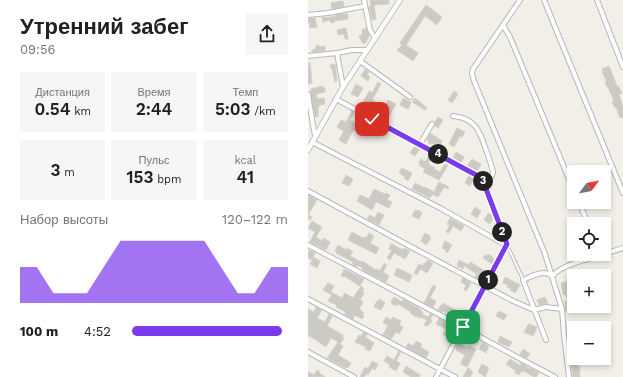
<!DOCTYPE html>
<html lang="ru">
<meta charset="utf-8">
<style>
:root{--surface:#fff;--page:#f6f6f6;--text:#202124;--muted:#757577;--accent:#7c3aed}
body{margin:0;font-family:"Work Sans",sans-serif;background:var(--page);color:var(--text);height:100vh;display:flex;flex-direction:column;font-size:15px;white-space:nowrap}
*{box-sizing:border-box;margin:0}
p{font-size:13px;color:var(--muted)}
.icon{flex:none;width:22px;height:22px;fill:none;stroke:currentColor;stroke-width:2;stroke-linecap:round;stroke-linejoin:round}
.map{position:relative;flex:1;overflow:hidden}
.side{display:flex;flex-direction:column;background:var(--surface);width:308px}
.side>*{flex:none}
.needle{width:26px;rotate:58deg}
.tools{position:absolute;left:259px;top:165px;display:grid;gap:8px}
.tools a{display:grid;place-items:center;width:44px;height:44px;border-radius:0px;background:var(--surface);box-shadow:0 2px 6px #0003;font-size:20px}
.pin{position:absolute;display:grid;place-items:center;width:34px;height:34px;color:#fff;margin:-17px;border-radius:8px;box-shadow:0 2px 6px #0006}
.km{position:absolute;width:20px;height:20px;margin:-10px;border-radius:50%;background:#222;color:#fff;font-size:11px;line-height:20px;text-align:center}
.round{display:grid;place-items:center;flex:none;width:42px;height:42px;border-radius:0px;background:var(--page)}
.summary{display:flex;align-items:center;justify-content:space-between;height:68px;padding:0 20px}
h1{font-size:22px;font-weight:600;line-height:30px}
.stats{display:grid;grid-template-columns:repeat(3,1fr);gap:6px;height:68px;padding:4px 20px}
.stats div{display:grid;align-content:center;border-radius:0px;background:var(--page);text-align:center}
.stats b{font-size:17px;font-weight:600}
.stats small{font-size:11px;font-weight:400}
.stats p{font-size:11px}
.chart{height:112px;padding:8px 20px}
.chart p{display:flex;justify-content:space-between}
.chart svg{width:100%;height:72px;margin-top:4px;fill:var(--accent);opacity:.7}
ul{padding:0 20px;list-style:none;font-size:13px}
li{display:grid;grid-template-columns:64px 48px 1fr;align-items:center;height:30px}
li i{height:10px;border-radius:5px;background:var(--accent)}
main{display:flex;flex:1;min-height:0}
.map>svg:first-child{display:block}
.building{fill:#cccac5;stroke:#d6d1c6}
.lines{fill:none;stroke-linecap:round;stroke-linejoin:round}
.service-casing{stroke:#b5b8bc;stroke-width:4}
.minor-casing{stroke:#b5b8bc;stroke-width:6}
.tertiary-casing{stroke:#b5b8bc;stroke-width:6}
.service{stroke:#fff;stroke-width:2}
.minor{stroke:#fff;stroke-width:4}
.tertiary{stroke:#fff;stroke-width:4.5}
.route-casing{stroke:#fff;stroke-width:8}
.route{stroke:#7c3aed;stroke-width:5}
</style>
<main>
<section class="side">
<div class="summary"><div><h1>Утренний забег</h1><p>09:56</p></div><a class="round"><svg class="icon" aria-label="share" viewBox="0 0 24 24"><path d="M12 15V3M7 8l5-5 5 5M5 13v7h14v-7"/></svg></a></div>
<div class="stats">
<div><p>Дистанция</p><b>0.54<small> km</small></b></div>
<div><p>Время</p><b>2:44</b></div>
<div><p>Темп</p><b>5:03<small> /km</small></b></div>
</div>
<div class="stats">
<div><b>3<small> m</small></b></div>
<div><p>Пульс</p><b>153<small> bpm</small></b></div>
<div><p>kcal</p><b>41</b></div>
</div>
<div class="chart"><p><span>Набор высоты</span>120–122 m</p>
<svg viewBox="0 0 160 44" preserveAspectRatio="none"><path d="M0 44V22L10 22L20 38L30 38L40 38L50 22L60 6L70 6L80 6L90 6L100 6L110 6L120 22L130 38L140 38L150 22L160 22V44z"/></svg>
</div>
<ul>
<li><b>100 m</b>4:52<i style="width:96%"></i></li>
</ul>
</section>
<div class="map">
<svg width="315" height="377" viewBox="0 0 315 377">
<rect width="100%" height="100%" fill="#f1efe8"/>
<!-- building -->
<path class="building" d="M62,0h19v4l-15,1 2,14 -4,1 -3,-13 2,-1z
M35,1l1,5 -12,3 -1,-6z
M118,5l16,12 -5,8 -12,-9 -19,29 12,8 -5,8 -16,-11 5,-5 -2,-2z
M31,14h9v5l-14,2 1,1 -4,1 -1,-3 -7,2 -1,-5h3v1l11,-2v-1z
M0,18h7l2,9 -7,1 -1,-6h-1z
M38,28l2,11h-3l-1,-5 -6,1 -1,-5z
M58,28l3,8 -4,8 -4,-2 1,-2 -2,-1 -1,-3 3,-1v-5z
M11,45v2l6,-1v5l-13,1v-2l3,-1 1,-3z
M0,63h2l2,20 -4,1z
M27,64l2,17 -2,1 -3,-14 -1,1 -1,-4z
M301,66l8,20h1l4,7 -3,1 4,13v10l-3,1 -4,-11 -1,1 -3,-6 2,-1 -6,-14h-1l-2,-4h1v-3l-4,-8 1,-1 -1,-2z
M57,69l4,3 -2,3 3,2 -2,4 -7,-5z
M70,82l3,2 -9,16 12,7 4,-7 8,4 -8,14 -4,-2v1l-15,-9 -2,4 -7,-4 9,-17 3,2z
M48,84l7,4 -5,9 -7,-3z
M15,86v3l2,-1v4l-9,2 1,5 7,-1 1,6 -6,1v2h-1v10l-3,-1 -4,-23 -1,-2h1v-2z
M146,91l4,3 -6,9 -4,-3z
M95,98l8,4 -3,7 -8,-4z
M107,98l12,10 -2,2 -13,-8z
M44,111l2,2 -4,7 8,5 -5,7h-1l-6,12 -7,-4 5,-9 -7,-4 4,-7 5,2z
M130,117l5,3 -5,8 -3,-2v-4z
M149,128l8,4 -3,5 -2,-1 -6,11 -5,-3z
M122,133l12,8 -3,5 -5,-3v1l-3,-1v1l-3,-1 1,-2 -2,-1z
M107,146l5,3 -5,7 -5,-3z
M148,152l8,5 -3,6 -8,-5z
M120,157l3,2 -3,5 7,4 -1,1 6,3 5,-8 3,1 -9,15 -16,-8 2,-3 -6,-4 1,-1 -1,-1 2,-4 4,3z
M164,159l9,5 -3,6h-2v1l-9,-5z
M94,168l10,5 -4,8 -4,-3 1,-1 -6,-4z
M38,175l7,4 -4,7 -7,-3z
M161,175l5,3 -4,8 -5,-3z
M131,182l10,5 -1,2 -4,-2 -6,10 -6,-3 -2,4 -18,-9 3,-6 10,5v-1l9,5z
M66,189l11,5 1,-1 4,2 -3,5 5,2 -3,6 -13,-6 -4,8 -15,-9 3,-6 9,4z
M0,195l9,5 -9,15 4,2 -2,3 -2,-1z
M167,207l6,4 -4,7 -6,-4z
M107,210l2,1 1,-1 2,1v1l2,1 -3,6 -7,-3z
M70,212l6,3 -5,10 -12,-6 3,-4 5,3z
M180,213l4,2 1,3 -3,6 -6,-4z
M142,218l14,8 -3,5 -8,-5 -4,7 -3,-1 4,-7 -3,-1z
M4,221l10,6 -6,10 6,4 2,-3 6,4 -4,8 -16,-8 5,-10 -7,-4z
M44,232l11,6v-1l3,1 3,-5 5,3 -4,7 9,5 -3,6 -28,-14z
M117,233l5,3 -1,1 2,1 -5,7 -5,-4z
M137,241l7,4 -5,8 -2,-2 1,-1 -4,-2z
M83,244l12,6 1,-2 6,3 -5,8 -11,-6 -4,7 -3,-2 5,-8 -3,-1z
M30,245l8,5 1,-2 6,4 -3,4 11,6 1,-1 14,9 1,-1 3,2 4,-8 3,2 -4,7 6,4 -3,6 -22,-11 -2,-2 1,-1 -6,-3 -1,2 -4,-3 1,-2 -17,-9 1,-1 -2,-1z
M1,250l6,3 -2,4 7,4 -3,7 -7,-4 3,-4 -5,-2v-6z
M180,254l5,3 -1,1 3,2 -3,4 -9,-6 2,-3 2,1z
M120,260l5,3 -6,10 -7,-4 -3,6 -3,-2 5,-9 4,2 1,-3 1,1z
M151,260l10,5 1,-3 17,10 -5,9 -7,-4 2,-3 -13,-8 -1,3 -6,-3z
M89,268l15,7 -3,7 -15,-7z
M36,269l20,10 -4,7 -16,-10v1l-3,-1z
M197,277l15,8 -5,8 -5,-3 1,-1 -4,-2 1,-2 -5,-2z
M155,278l8,5 -5,8 -2,-1 2,-5 -5,-3z
M262,281l4,13 1,17 -9,1 -1,-11h3l-2,-6h-3l-2,-12z
M20,283l6,3 -3,6 11,6 3,-5 8,5 8,-12 3,3 -2,3 2,1 -4,7 3,2 -4,7 5,4 -2,2 2,1 -2,3 -7,-4 -2,4 -9,-5 2,-2 -10,-5 1,-2 -9,-4 4,-6 -9,-5z
M125,285l3,2 -6,11 6,3 -3,6 -9,-4z
M86,297l8,5 1,-3 17,10v1l3,2 -1,2 6,3 2,-3 3,1 -3,4 2,1 -2,4h-1l-2,2 -3,-1 3,-5 -6,-3 -1,1 -4,-2v1l-6,-4 1,-1 -13,-8 -2,2 -4,-2 -1,-2z
M237,297l3,6 -9,2 -2,-5z
M71,299l6,4 -4,7 -7,-3 3,-6 1,1z
M135,303l20,11 -1,1 2,1 -2,5 -19,-10 -1,1 -4,-2 3,-5h1z
M8,307l6,3 -5,8 8,4 4,-8 3,2 -5,10 16,9 -1,2 2,1 -4,6 3,2 -5,9 13,8 -3,5 -1,-1 -1,1 -19,-10 11,-16 -7,-4 -5,9 -16,-11h-2v-27l6,3z
M191,311l8,4 -3,5 -8,-4z
M78,317l5,3 2,-3 8,4 -2,4 4,2 -4,7 -3,-2 -5,7 -8,-4 5,-10 -5,-2z
M131,318l19,11 -4,6 -7,-4 -2,5 -2,-2 3,-5 -10,-5z
M164,319l7,4 -4,6 -7,-3z
M221,324l8,3 -2,3h1l-3,6 -9,-4 4,-7z
M56,332l3,2 -2,3 9,6 -4,8 -5,-2 1,-2 -11,-5 4,-7 2,1z
M192,336l12,6 -3,5 -11,-5z
M108,341l6,3 -2,3 9,5 -3,6 -20,-11 2,-4 5,3z
M175,342l6,4 -3,7 -7,-4z
M151,343l9,5 1,-2 7,3 -9,18 -6,-3v-2l4,-7 -9,-5 1,-2 -1,-1z
M215,349l7,5 -3,4 -7,-3z
M91,351l2,1 -5,9 4,2 -4,8 -7,-4 1,-2 -6,-4 3,-5 7,4z
M262,354h4v4h2l1,7h2l1,12h-7z
M202,359l9,6 3,-2 8,6v-1l9,5 -3,4h-2l-10,-6 -1,1 -2,-1 -2,4 -4,-2 1,-2 -10,-7z
M64,361l6,3 -3,6 -3,-2 -4,7 -2,-1 -2,3h-4l5,-10 3,2z
M174,364l7,4 -4,9 -7,-5z
M98,366l14,9 -1,2h-8l-8,-5z
M160,368l5,4 -3,5h-7z
M9,370l3,2 -1,1 6,4h-17v-5l6,3z"/>
<g class="lines">
<defs>
<path id="service" d="M199,245l16,34"/>
<path id="minor" d="M56,0l6,30 5,8
M212,0l-47,69 -1,5 2,7 71,173 17,55 2,26 5,42
M236,0l79,193
M289,0l26,67
M0,15l20,-2 37,-7
M195,25l7,12 64,154
M29,53l6,34
M0,56l29,-3 15,-3h15
M52,61l50,36
M0,94l5,31 2,10
M28,99l75,40 70,39 2,3 24,63
M145,116c21,2 26,13 32,31 3,8 6,16 8,25 -1,6 -4,8 -10,9
M4,142l128,66 62,35 5,1
M112,144l12,-20
M0,191l109,59 96,51 21,9 12,-3 16,2
M271,202l9,22
M0,245l134,71 75,41 38,20
M296,254l19,-6
M244,276c13,-13 35,-16 52,-22
M0,299l147,78
M238,340l-23,-60c9,-4 21,-11 29,-4
M0,352l46,25
M128,377l71,-133"/>
<path id="tertiary" d="M0,150l35,-63 57,-87"/>
</defs>
<!-- service casing -->
<use href="#service" class="service-casing"/>
<!-- minor casing -->
<use href="#minor" class="minor-casing"/>
<!-- tertiary casing -->
<use href="#tertiary" class="tertiary-casing"/>
<!-- service -->
<use href="#service" class="service"/>
<!-- minor -->
<use href="#minor" class="minor"/>
<!-- tertiary -->
<use href="#tertiary" class="tertiary"/>
</g>
<g class="lines">
<defs>
<path id="route" d="M64,119l106,57 5,5 24,63 -44,83"/>
</defs>
<!-- route casing -->
<use href="#route" class="route-casing"/>
<!-- route -->
<use href="#route" class="route"/>
</g>
</svg>
<div class="tools">
<a><svg class="needle" viewBox="-14 -14 28 28"><path d="M0-13l5 13h-10z" fill="#e53935"/><path d="M0 13l5-13h-10z" fill="#757577"/></svg></a>
<a><svg class="icon" aria-label="locate" viewBox="0 0 24 24"><circle cx="12" cy="12" r="6"/><path d="M12 2v4M12 18v4M2 12h4M18 12h4"/></svg></a>
<a>+</a>
<a>−</a>
</div>
<div class="pin" style="left:155px;top:327px;background:#1e9e55"><svg class="icon" aria-label="arrive" viewBox="0 0 24 24"><path d="M6 21V4h12l-3 4 3 4H6"/></svg></div>
<div class="pin" style="left:64px;top:119px;background:#d93025"><svg class="icon" aria-label="check" viewBox="0 0 24 24"><path d="M5 12l5 5 9-10"/></svg></div>
<b class="km" style="left:180px;top:280px">1</b>
<b class="km" style="left:194px;top:232px">2</b>
<b class="km" style="left:175px;top:181px">3</b>
<b class="km" style="left:130px;top:154px">4</b>
</div>
</main>
